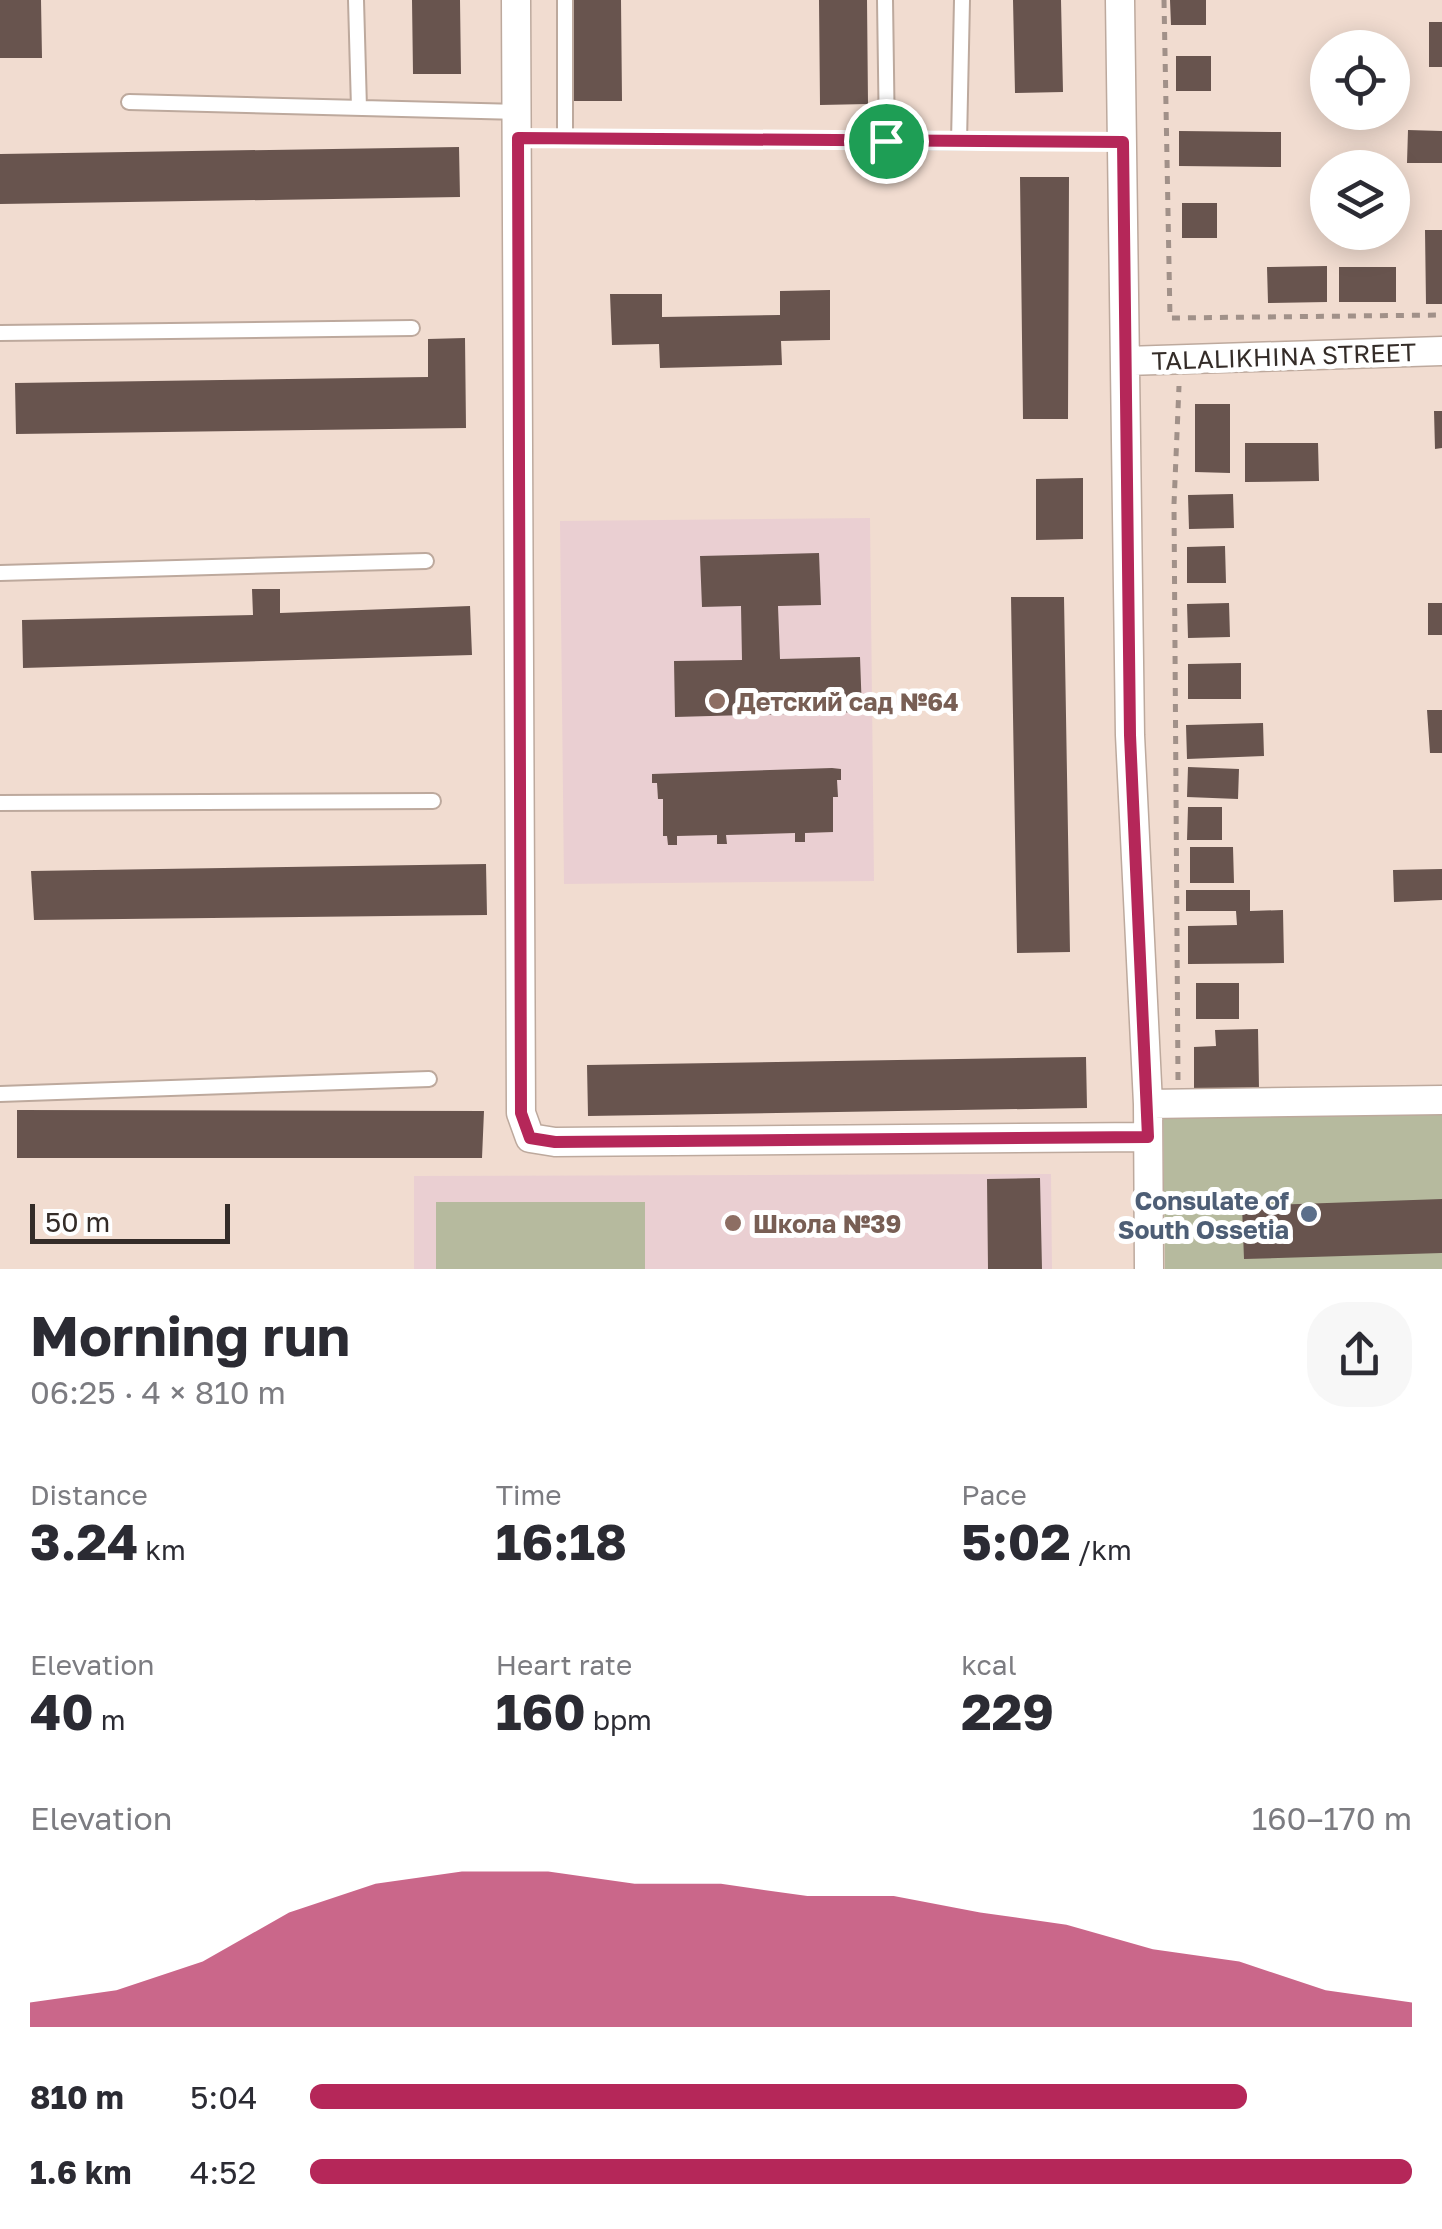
<!DOCTYPE html>
<meta charset="utf-8">
<style>
:root{--surface:#fff;--page:#f7f7f7;--text:#2b2b33;--muted:#7c7c81;--accent:#b52759}
body{margin:0;font-family:"Golos Text",sans-serif;background:var(--page);color:var(--text);height:100vh;display:flex;flex-direction:column;font-size:38px;white-space:nowrap}
*{box-sizing:border-box;margin:0}
p{font-size:32px;color:var(--muted)}
.icon{flex:none;width:55px;height:55px;fill:none;stroke:currentColor;stroke-width:2;stroke-linecap:round;stroke-linejoin:round}
.map{position:relative;height:1269px;overflow:hidden}
.side{display:flex;flex-direction:column;background:var(--surface);flex:1}
.side>*{flex:none}
.controls{position:absolute;left:1310px;top:30px;display:grid;gap:20px}
.controls a{display:grid;place-items:center;width:100px;height:100px;border-radius:50%;background:var(--surface);box-shadow:0 5px 25px #0003;font-size:50px}
.scale{position:absolute;left:30px;bottom:25px;width:200px;box-sizing:border-box;padding-left:10px;border:5px solid #342c28;border-top:0;font-size:28px;line-height:35px;white-space:nowrap;color:#342c28;-webkit-text-stroke:8px #fff;paint-order:stroke}
.pin{position:absolute;display:grid;place-items:center;width:85px;height:85px;color:#fff;margin:-42px;border:5px solid #fff;border-radius:50%;box-shadow:0 2px 10px #0007}
.round{display:grid;place-items:center;flex:none;width:105px;height:105px;border-radius:40px;background:var(--page)}
.summary{display:flex;align-items:center;justify-content:space-between;height:170px;padding:0 30px}
h1{font-size:55px;font-weight:700;line-height:75px}
.figures{display:grid;grid-template-columns:repeat(3,1fr);gap:15px;height:170px;padding:10px 30px}
.figures div{display:grid;align-content:center}
.figures b{font-size:50px;font-weight:700}
.figures small{font-size:28px;font-weight:400}
.figures p{font-size:28px}
.chart{height:280px;padding:20px 30px}
.chart p{display:flex;justify-content:space-between}
.chart svg{width:100%;height:180px;margin-top:10px;fill:var(--accent);opacity:.7}
ul{padding:0 30px;list-style:none;font-size:32px}
li{display:grid;grid-template-columns:160px 120px 1fr;align-items:center;height:75px}
li i{height:25px;border-radius:12px;background:var(--accent)}
.map>svg:first-child{display:block}
.industrial{fill:#eacfd2}
.green{fill:#b6ba9e}
.building{fill:#68544e}
.lines{fill:none;stroke-linecap:round;stroke-linejoin:round}
.service-casing{stroke:#bda99d;stroke-width:18}
.minor-casing{stroke:#bda99d;stroke-width:31}
.path{stroke:#a19189;stroke-width:5;stroke-dasharray:8 8;stroke-linecap:butt}
.service{stroke:#fff;stroke-width:14}
.minor{stroke:#fff;stroke-width:28}
.route-casing{stroke:#fff;stroke-width:20}
.route{stroke:#b52759;stroke-width:12}
.education-dot{fill:#8d6e63;stroke:#fff;stroke-width:4}
.service-dot{fill:#5c6f8a;stroke:#fff;stroke-width:4}
.labels{text-anchor:middle;dominant-baseline:central;stroke-width:10;stroke-linejoin:round;paint-order:stroke}
.street-label{font-size:25px;fill:#342c28;stroke:#fff}
.education-label{font-size:25px;font-weight:bold;fill:#785e54;stroke:#fff;text-anchor:start}
.service-label{font-size:25px;font-weight:bold;fill:#4e5e75;stroke:#fff;text-anchor:end}
</style>
<div class="map">
<svg width="1442" height="1269" viewBox="0 0 1442 1269">
<rect width="100%" height="100%" fill="#f1dcd0"/>
<!-- industrial -->
<path class="industrial" d="M870,518l4,363 -310,3 -4,-363z
M1051,1174l1,95h-638v-93z"/>
<!-- green -->
<path class="green" d="M1442,1109v160h-277l-2,-156z
M436,1202h209v67h-209z"/>
<!-- building -->
<path class="building" d="M0,0h41l1,58h-42z
M412,0h48l1,74h-48z
M572,0h49l1,101h-48z
M819,0h48l1,104 -48,1z
M1013,0h48l2,92 -48,1z
M1170,0h36v25h-35z
M1429,22h13v45h-13z
M1176,56h35v35h-35z
M1408,130l34,1v32h-35z
M1179,131l102,1v35l-102,-1z
M459,147l1,50 -460,7v-50z
M1020,177h49l-1,242h-45z
M1182,203h35v35h-35z
M1425,230h17v74h-16z
M1327,266v36l-59,1 -1,-36z
M1339,267h57v35h-57z
M830,290v50l-49,1 1,24 -122,3 -1,-24 -47,1 -2,-51h52v23l118,-2v-24z
M465,338l1,90 -450,6 -1,-51 413,-6v-38z
M1195,404h35v69l-35,-1z
M1434,411h8v37l-7,1z
M1245,443h73l1,38 -74,1z
M1083,478v61l-47,1v-61z
M1233,494l1,34 -45,1 -1,-34z
M1225,546l1,37h-39v-36z
M819,553l2,52 -43,1 2,53 80,-2 2,55 -187,5 -1,-56 68,-1 -1,-54 -39,1 -2,-51z
M252,589h28v24l190,-7 2,49 -449,13 -1,-48 231,-5z
M1011,597h53l6,355 -53,1z
M1229,603l1,34 -42,1 -1,-34z
M1428,603h14v32h-14z
M1241,663v36h-53v-35z
M1427,710h15v43h-12z
M1263,723l1,33 -77,3 -1,-34z
M1188,767l51,2 -1,30 -51,-2z
M832,768l9,1v11h-4l1,17h-5v35l-28,1v9h-10v-9l-69,2 1,9h-10v-9l-40,1v9h-9l-1,-9h-4v-37h-5l-1,-16h-5v-9z
M1188,807h34v33h-35z
M1190,847h43l1,36h-44z
M486,864l1,51 -453,5 -3,-49z
M1442,869v31l-48,2 -1,-32z
M1186,890h64v21l33,-1 1,53 -96,1v-38l49,-1 -1,-14h-50z
M1196,983h43v36h-43z
M1258,1029l1,60 -65,1v-43l22,-1 -1,-16z
M1086,1057l1,51 -499,8 -1,-51z
M17,1110l467,1 -2,47h-465z
M1040,1178l2,91h-54l-1,-90z
M1442,1199v54l-198,6 -2,-53z"/>
<g class="lines">
<defs>
<path id="service" d="M356,0l3,108
M565,0v138
M885,0l2,141
M962,0l-3,142h164
M129,102l388,10
M518,138l441,4
M0,333l412,-5
M0,573l426,-12
M0,803l433,-2
M0,1094l429,-15"/>
<path id="minor" d="M516,0l5,1113 9,25 25,4 593,-5
M1120,0l10,735 18,369 1,165
M1126,361l316,-10
M1148,1104l294,-4"/>
</defs>
<!-- service casing -->
<use href="#service" class="service-casing"/>
<!-- minor casing -->
<use href="#minor" class="minor-casing"/>
<!-- path -->
<path class="path" d="M1164,0l6,318 272,-3
M1178,1080l-4,-576 5,-118"/>
<!-- service -->
<use href="#service" class="service"/>
<!-- minor -->
<use href="#minor" class="minor"/>
</g>
<g class="lines">
<defs>
<path id="route" d="M518,138l605,4 7,593 18,402 -593,5 -25,-4 -9,-25z"/>
</defs>
<!-- route casing -->
<use href="#route" class="route-casing"/>
<!-- route -->
<use href="#route" class="route"/>
</g>
<!-- markers -->
<g class="education-dot">
<circle cx="717" cy="701" r="10"/>
<circle cx="733" cy="1223" r="10"/>
</g>
<circle class="service-dot" cx="1309" cy="1214" r="10"/>
<g class="labels">
<!-- street labels -->
<g class="street-label">
<text transform="translate(1284 356) rotate(-2)">TALALIKHINA STREET</text>
</g>
<!-- education labels -->
<g class="education-label">
<text x="737" y="701">Детский сад №64</text>
<text x="753" y="1223">Школа №39</text>
</g>
<!-- service labels -->
<g class="service-label">
<text x="1289" y="1200">Consulate of<tspan x="1289" dy="29">South Ossetia</tspan></text>
</g>
</g>
</svg>
<div class="controls">
<a><svg class="icon" aria-label="locate" viewBox="0 0 24 24"><circle cx="12" cy="12" r="6"/><path d="M12 2v4M12 18v4M2 12h4M18 12h4"/></svg></a>
<a><svg class="icon" aria-label="layers" viewBox="0 0 24 24"><path d="M12 4l9 5-9 5-9-5zM3 14l9 5 9-5"/></svg></a>
</div>
<div class="scale">50 m</div>
<div class="pin" style="left:886px;top:141px;background:#1e9e55"><svg class="icon" aria-label="arrive" viewBox="0 0 24 24"><path d="M6 21V4h12l-3 4 3 4H6"/></svg></div>
</div>
<section class="side">
<div class="summary"><div><h1>Morning run</h1><p>06:25 · 4 × 810 m</p></div><a class="round"><svg class="icon" aria-label="share" viewBox="0 0 24 24"><path d="M12 15V3M7 8l5-5 5 5M5 13v7h14v-7"/></svg></a></div>
<div class="figures">
<div><p>Distance</p><b>3.24<small> km</small></b></div>
<div><p>Time</p><b>16:18</b></div>
<div><p>Pace</p><b>5:02<small> /km</small></b></div>
</div>
<div class="figures">
<div><p>Elevation</p><b>40<small> m</small></b></div>
<div><p>Heart rate</p><b>160<small> bpm</small></b></div>
<div><p>kcal</p><b>229</b></div>
</div>
<div class="chart"><p><span>Elevation</span>160–170 m</p>
<svg viewBox="0 0 160 44" preserveAspectRatio="none"><path d="M0 44V38L10 35L20 28L30 16L40 9L50 6L60 6L70 9L80 9L90 12L100 12L110 16L120 19L130 25L140 28L150 35L160 38V44z"/></svg>
</div>
<ul>
<li><b>810 m</b>5:04<i style="width:85%"></i></li>
<li><b>1.6 km</b>4:52<i style="width:100%"></i></li>
</ul>
</section>
